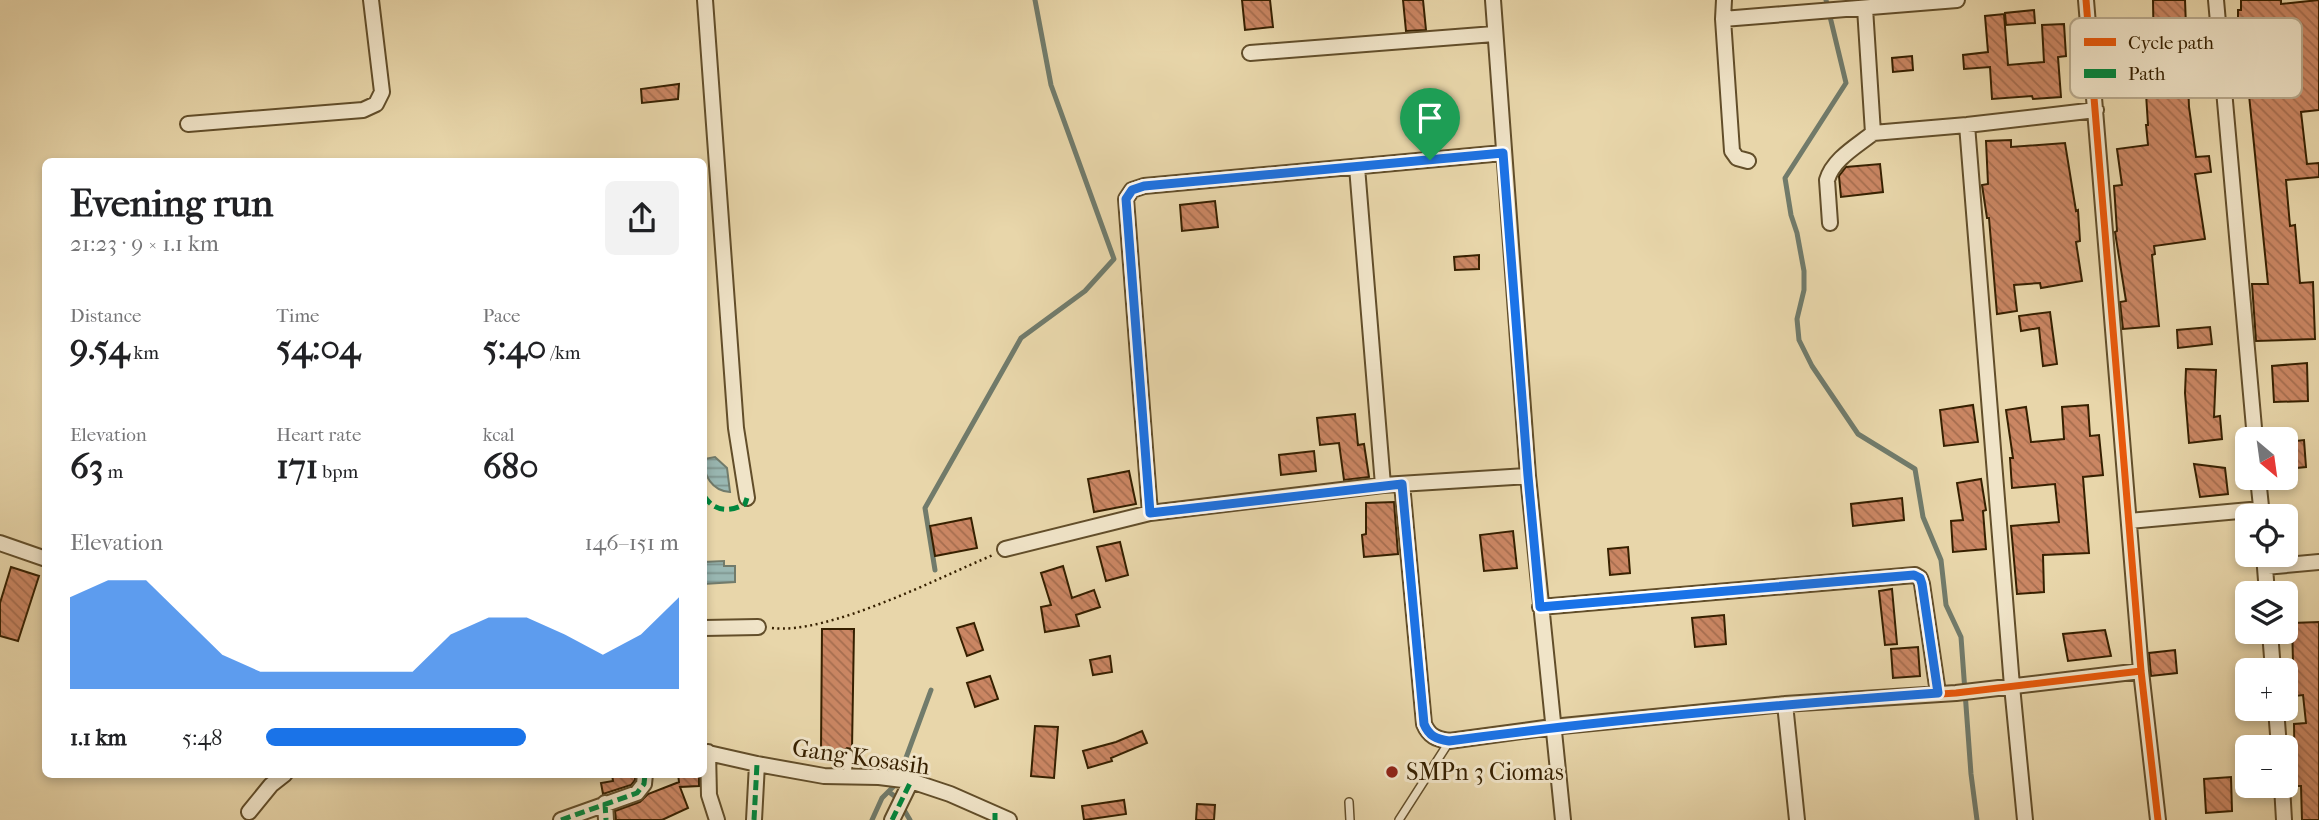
<!DOCTYPE html>
<meta charset="utf-8">
<style>
:root{--surface:#fff;--page:#f2f2f2;--text:#202124;--muted:#757577;--accent:#1a73e8}
body{margin:0;font-family:"IM FELL French Canon",serif;background:var(--page);color:var(--text);height:100vh;display:flex;flex-direction:column;font-size:26px;white-space:nowrap}
*{box-sizing:border-box;margin:0}
p{font-size:23px;color:var(--muted)}
.icon{flex:none;width:38px;height:38px;fill:none;stroke:currentColor;stroke-width:2;stroke-linecap:round;stroke-linejoin:round}
.map{position:relative;flex:1;overflow:hidden}
.sheet{position:absolute;left:42px;top:158px;width:665px;height:620px;display:flex;flex-direction:column;background:var(--surface);border-radius:10px;box-shadow:0 4px 10px #0003}
.sheet>*{flex:none}
.needle{width:46px;rotate:151deg}
.fabs{position:absolute;left:2235px;top:427px;display:grid;gap:14px}
.fabs a{display:grid;place-items:center;width:63px;height:63px;border-radius:10px;background:var(--surface);box-shadow:0 4px 10px #0003;font-size:35px}
.pin{position:absolute;display:grid;place-items:center;width:60px;height:60px;color:#fff;margin:-72px -30px;border-radius:50% 50% 50% 0;rotate:-45deg;box-shadow:0 0 7px #0007}
.pin .icon{rotate:45deg}
.round{display:grid;place-items:center;flex:none;width:74px;height:74px;border-radius:10px;background:var(--page)}
.headline{display:flex;align-items:center;justify-content:space-between;height:119px;padding:0 28px}
h1{font-size:38px;font-weight:700;line-height:52px}
.stats{display:grid;grid-template-columns:repeat(3,1fr);gap:10px;height:119px;padding:7px 28px}
.stats div{display:grid;align-content:center}
.stats b{font-size:35px;font-weight:700}
.stats small{font-size:19px;font-weight:400}
.stats p{font-size:19px}
.chart{height:196px;padding:14px 28px}
.chart p{display:flex;justify-content:space-between}
.chart svg{width:100%;height:126px;margin-top:7px;fill:var(--accent);opacity:.7}
ul{padding:0 28px;list-style:none;font-size:23px}
li{display:grid;grid-template-columns:112px 84px 1fr;align-items:center;height:52px}
li i{height:18px;border-radius:9px;background:var(--accent)}
.map>svg:first-child{display:block}
.water{fill:url(#water-rules);stroke:#717b6b;stroke-width:2}
.lines{fill:none;stroke-linecap:round;stroke-linejoin:round}
.stream{stroke:#717b6b;stroke-width:5}
.building{fill:url(#building-back-hatch);stroke:#362000;stroke-width:2}
.lane-casing{stroke:#624e2a;stroke-width:10}
.street-casing{stroke:#624e2a;stroke-width:18}
.path{stroke:#362000;stroke-width:2.5;stroke-dasharray:2 3.5;stroke-linecap:butt}
.lane{stroke:#f0e4c8;stroke-width:7}
.street{stroke:#f0e4c8;stroke-width:14}
.quiet{stroke:#00873e;stroke-width:5;stroke-dasharray:10 5;stroke-linecap:butt}
.cycleway-casing{stroke:#f0e4c8;stroke-width:11}
.cycleway{stroke:#e8590c;stroke-width:7}
.route-casing{stroke:#fff;stroke-width:14}
.route{stroke:#1a73e8;stroke-width:9}
.poi-dot{fill:#8f2418;stroke:#f0e4c8;stroke-width:2.5}
.labels{text-anchor:middle;dominant-baseline:central;stroke-width:6;stroke-linejoin:round;paint-order:stroke}
.street-label{font-size:24px;fill:#362000;stroke:#f0e4c8}
.poi-label{font-size:24px;fill:#362000;stroke:#f0e4c8;text-anchor:start}
.key{fill:#f0e4c8;stroke:#b8a98c;stroke-width:2}
.key-label{font-size:19px;fill:#362000}
</style>
<div class="map">
<svg width="2319" height="820" viewBox="0 0 2319 820">
<defs>
<pattern id="water-rules" width="6" height="5" patternUnits="userSpaceOnUse" patternTransform="scale(1.75)"><rect width="6" height="5" fill="#99b7b2"/><path d="M0 2.5h6" fill="none" stroke="#7e948e"/></pattern>
<pattern id="building-back-hatch" width="6" height="6" patternUnits="userSpaceOnUse" patternTransform="scale(1.75)"><rect width="6" height="6" fill="#ca8663"/><path d="M-1 5l2 2M0 0l6 6M5-1l2 2" fill="none" stroke="#a56d4f"/></pattern>
</defs>
<rect width="100%" height="100%" fill="#e8d6aa"/>
<filter id="stains"><feTurbulence type="fractalNoise" baseFrequency=".00286" numOctaves="4"/><feColorMatrix values="0 0 0 0 .2 0 0 0 0 .09 0 0 0 0 .02 0 0 0 .5 -.17"/></filter>
<radialGradient id="worn" r=".72"><stop offset=".6" stop-color="#630" stop-opacity="0"/><stop offset="1" stop-color="#630" stop-opacity=".3"/></radialGradient>
<!-- water -->
<path class="water" d="M715,457l12,11 3,24c-18,-1 -27,-17 -26,-33z
M724,561v5h11v16l-31,2v-22z"/>
<g class="lines">
<!-- stream -->
<path class="stream" d="M1826,0l20,83 -61,95 6,37 6,18 7,38v19l-7,29 2,21 13,26 46,68 57,35 8,48 18,43 5,45 15,32 10,137 6,46
M935,570l-10,-62 96,-170 64,-47 29,-32 -63,-174 -16,-85
M900,774l31,-84
M889,792l8,6 13,22
M872,820l10,-22 11,-11"/>
</g>
<!-- building -->
<path class="building" d="M1242,0h28l3,27 -28,3z
M1403,0h20l3,30 -20,1z
M2153,0h32l4,107 7,50 13,-1 2,16 -16,2 10,65 -51,7 1,8 -3,1 7,71 -36,3 -3,-27 6,-1 -11,-69 2,-1 -3,-45 8,-1 -5,-36 31,-4 -2,-20h2l-3,-47 -40,4 -1,-14 50,-7z
M2241,0h40v4l38,-4v110l-18,2 6,52 12,-1v14l-33,3 4,46 5,-1 5,58 13,-1 2,57 -59,2 -4,-57h16l-19,-189 -6,1 -1,-10h-2l-3,-24 16,-2 -3,-27 -15,1v-15h3v-9h3z
M2034,10l1,13 -29,2 -1,-12z
M2004,14l4,51 36,-3 -2,-37 22,-1 2,32 -8,1 3,40 -28,2 -1,-3 -40,3 -2,-32 -26,2 -1,-14 25,-3 -3,-36z
M1912,56l1,14 -20,2 -1,-14z
M679,84l-1,15 -36,4 -1,-14z
M2011,140v7l54,-4 11,68 2,-1 2,31 -4,1 6,39 -41,7 -1,-5 -26,2 3,26 -20,3 -8,-96h-2l-5,-33 6,-1 -2,-43z
M1880,164l3,28 -42,5 -2,-21 7,-9z
M1215,201l3,26 -36,4 -2,-26z
M1479,255v14l-24,1 -1,-13z
M2050,312l7,52 -14,2 -4,-38 -18,3 -2,-15z
M2210,327l2,17 -34,4 -1,-18z
M2307,363l1,38 -34,1 -2,-36z
M2186,369l30,1 -2,47 6,-1 2,23 -33,4 -4,-50z
M1973,405l5,37 -34,4 -4,-36z
M2088,405l2,31 9,-1 4,40 -20,2 6,76 -46,2 1,37 -27,2 -6,-68 48,-4 -4,-38 -43,4 -2,-30h3l-7,-48 20,-3 5,35 33,-3 -2,-32z
M1355,414l3,31 6,-1 5,33 -25,3 -5,-37 -19,2 -3,-27z
M2304,440l2,27 -20,2v-27z
M1314,451l2,20 -35,4 -2,-20z
M2194,464l31,4 3,26 -28,3z
M1129,471l7,33 -42,8 -6,-33z
M1981,479l5,31 -3,1 3,38 -33,3 -2,-31 12,-1 -6,-37z
M1902,498l2,22 -51,6 -2,-22z
M1394,502l4,52 -34,3 -2,-22 4,-1v-31z
M971,518l6,30 -42,8 -5,-30z
M1513,531l4,37 -33,3 -4,-36z
M1120,542l8,33 -22,6 -9,-34z
M1628,547l2,26 -20,2 -2,-26z
M1063,566l9,32 22,-8 6,17 -24,8 3,11 -34,6 -4,-25 10,-2 -10,-32z
M11,567l28,9 -21,65 -18,-5v-33z
M1892,589l5,55 -12,1 -6,-54z
M1724,615l2,29 -31,3 -3,-29z
M2319,622v198h-17l-1,-34h-6l-1,-62 12,-1 -3,-28 -17,2v-35h7l-1,-39z
M974,623l9,27 -16,6 -10,-28z
M822,629h32l-2,120 -5,-1 -4,4h-22z
M2105,630l6,26 -43,5 -5,-27z
M1918,647l2,29 -27,2 -2,-29z
M2175,650l2,23 -26,3 -2,-23z
M1110,656l2,16 -19,3 -3,-15z
M990,676l8,23 -23,8 -8,-24z
M1035,726l23,1 -4,51 -23,-2z
M1142,731l5,12 -36,15 1,3 -24,7 -5,-17 33,-9z
M612,774h23v6l-4,5 -28,9 -2,-11 12,-2z
M678,774h21v12l-19,1 8,21 -26,12h-46l-1,-9 25,-9 8,-8 31,-12z
M2231,777l1,34 -26,2 -2,-34z
M1124,800l2,14 -42,6 -2,-14z
M1197,804l18,1 -1,15h-18z"/>
<g class="lines">
<defs>
<path id="lane" d="M847,777l2,-23
M1349,802l1,18
M1399,820l50,-78"/>
<path id="street" d="M705,0l31,428 11,70
M1493,0l35,476 35,344
M1724,0l-1,19 234,-19
M2086,0l55,671 17,149
M2216,0l39,439
M1865,8l8,125 94,-8 129,-15
M1723,19l9,132 5,7 11,3
M1250,53l244,-19
M188,124l175,-14 13,-6 6,-12 -11,-92
M1967,125l45,561 13,134
M1357,167l26,318
M1830,223l-3,-43c6,-21 30,-34 46,-47
M2258,478l4,38
M1402,484l22,240c5,12 12,15 25,17l103,-14 233,-23 171,-11 185,-22
M1150,513l-24,-314 6,-9 12,-4 359,-33
M2129,521l132,-12
M0,543l46,16
M1005,549l145,-36 233,-28 145,-9
M2264,555l3,38
M2265,567l54,-5
M1540,607l375,-32 5,3 2,6 16,109
M704,628l54,-1
M2270,632l3,38
M1785,704l12,116
M2276,709l3,38
M704,752l53,12 67,12 55,1 32,4 39,13 59,26
M708,752l1,43 8,25
M2282,786l2,34
M605,803l1,17
M249,812l22,-27 14,-11
M561,820l76,-27 7,-9 1,-10
M754,820l3,-56
M892,820l19,-39"/>
</defs>
<!-- lane casing -->
<use href="#lane" class="lane-casing"/>
<!-- street casing -->
<use href="#street" class="street-casing"/>
<!-- path -->
<path class="path" d="M772,628c56,7 166,-50 221,-73"/>
<!-- lane -->
<use href="#lane" class="lane"/>
<!-- street -->
<use href="#street" class="street"/>
<!-- quiet -->
<path class="quiet" d="M704,496c10,15 24,17 41,8l2,-6
M605,803l1,17
M561,820l76,-27 7,-9 1,-10
M754,820l3,-56
M892,820l19,-39
M995,820v-7"/>
<defs>
<path id="cycleway" d="M2086,0l55,671 17,149
M1402,484l22,240c5,12 12,15 25,17l103,-14 233,-23 171,-11 185,-22
M1150,513l-24,-314 6,-9 12,-4 359,-33"/>
</defs>
<!-- cycleway casing -->
<use href="#cycleway" class="cycleway-casing"/>
<!-- cycleway -->
<use href="#cycleway" class="cycleway"/>
</g>
<g class="lines">
<defs>
<path id="route" d="M1503,153l25,323 12,131 374,-32 6,3 2,6 16,109c-164,12 -327,26 -489,48 -13,-2 -20,-5 -25,-17l-22,-240 -252,29 -24,-314 6,-9 12,-4z"/>
</defs>
<!-- route casing -->
<use href="#route" class="route-casing"/>
<!-- route -->
<use href="#route" class="route"/>
</g>
<!-- markers -->
<circle class="poi-dot" cx="1392" cy="772" r="7"/>
<g class="labels">
<!-- street labels -->
<g class="street-label">
<text transform="translate(861 757) rotate(8)">Gang Kosasih</text>
</g>
<!-- poi labels -->
<g class="poi-label">
<text x="1406" y="772">SMPn 3 Ciomas</text>
</g>
</g>
<!-- legend -->
<rect x="2070" y="18" width="232" height="80" rx="10" class="key"/>
<rect x="2084" y="38" width="32" height="8" fill="#e8590c"/>
<rect x="2084" y="69" width="32" height="9" fill="#00873e"/>
<g class="key-label">
<text x="2128" y="49">Cycle path</text>
<text x="2128" y="80">Path</text>
</g>
<rect width="100%" height="100%" filter="url(#stains)"/>
<rect width="100%" height="100%" fill="url(#worn)"/>
</svg>
<div class="fabs">
<a><svg class="needle" viewBox="-14 -14 28 28"><path d="M0-13l5 13h-10z" fill="#e53935"/><path d="M0 13l5-13h-10z" fill="#757577"/></svg></a>
<a><svg class="icon" aria-label="locate" viewBox="0 0 24 24"><circle cx="12" cy="12" r="6"/><path d="M12 2v4M12 18v4M2 12h4M18 12h4"/></svg></a>
<a><svg class="icon" aria-label="layers" viewBox="0 0 24 24"><path d="M12 4l9 5-9 5-9-5zM3 14l9 5 9-5"/></svg></a>
<a>+</a>
<a>−</a>
</div>
<div class="pin" style="left:1430px;top:160px;background:#1e9e55"><svg class="icon" aria-label="arrive" viewBox="0 0 24 24"><path d="M6 21V4h12l-3 4 3 4H6"/></svg></div>
<section class="sheet">
<div class="headline"><div><h1>Evening run</h1><p>21:23 · 9 × 1.1 km</p></div><a class="round"><svg class="icon" aria-label="share" viewBox="0 0 24 24"><path d="M12 15V3M7 8l5-5 5 5M5 13v7h14v-7"/></svg></a></div>
<div class="stats">
<div><p>Distance</p><b>9.54<small> km</small></b></div>
<div><p>Time</p><b>54:04</b></div>
<div><p>Pace</p><b>5:40<small> /km</small></b></div>
</div>
<div class="stats">
<div><p>Elevation</p><b>63<small> m</small></b></div>
<div><p>Heart rate</p><b>171<small> bpm</small></b></div>
<div><p>kcal</p><b>680</b></div>
</div>
<div class="chart"><p><span>Elevation</span>146–151 m</p>
<svg viewBox="0 0 160 44" preserveAspectRatio="none"><path d="M0 44V12L10 6L20 6L30 19L40 32L50 38L60 38L70 38L80 38L90 38L100 25L110 19L120 19L130 25L140 32L150 25L160 12V44z"/></svg>
</div>
<ul>
<li><b>1.1 km</b>5:48<i style="width:63%"></i></li>
</ul>
</section>
</div>
